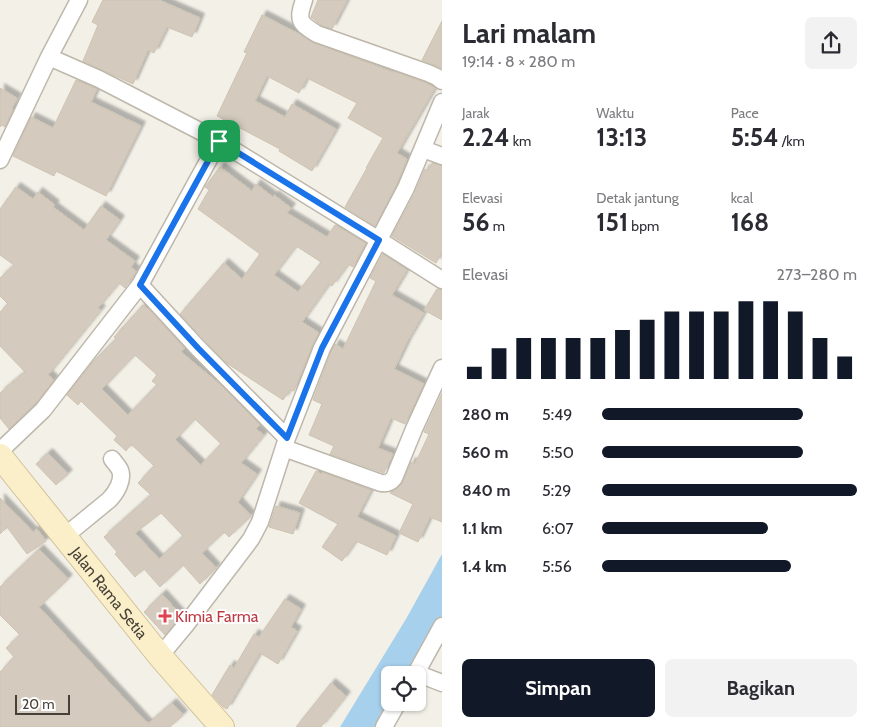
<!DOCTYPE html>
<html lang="id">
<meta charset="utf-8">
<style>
:root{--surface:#fff;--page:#f2f2f3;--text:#2b2b33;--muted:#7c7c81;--accent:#111827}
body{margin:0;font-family:Cabin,sans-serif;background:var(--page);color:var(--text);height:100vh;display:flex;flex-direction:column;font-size:19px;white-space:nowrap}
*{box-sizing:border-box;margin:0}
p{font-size:16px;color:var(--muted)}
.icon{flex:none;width:28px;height:28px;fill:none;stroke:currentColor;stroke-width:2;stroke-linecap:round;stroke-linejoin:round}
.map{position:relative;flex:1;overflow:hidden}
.details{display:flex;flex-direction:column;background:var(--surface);width:435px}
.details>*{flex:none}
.tools{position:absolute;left:381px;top:666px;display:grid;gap:10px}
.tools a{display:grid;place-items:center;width:45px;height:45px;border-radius:8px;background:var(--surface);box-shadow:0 1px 4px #0004;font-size:25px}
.scale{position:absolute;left:15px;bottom:12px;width:55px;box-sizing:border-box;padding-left:5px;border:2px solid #464037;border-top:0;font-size:14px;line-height:18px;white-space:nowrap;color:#464037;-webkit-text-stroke:4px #fff;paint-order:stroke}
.pin{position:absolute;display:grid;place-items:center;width:42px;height:42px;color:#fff;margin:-21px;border-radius:10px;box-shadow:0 2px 8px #0006}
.round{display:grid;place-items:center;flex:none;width:52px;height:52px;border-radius:8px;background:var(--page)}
.head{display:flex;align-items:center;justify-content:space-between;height:85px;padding:0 20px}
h1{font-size:28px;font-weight:700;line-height:38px}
.stats{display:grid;grid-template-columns:repeat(3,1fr);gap:8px;height:85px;padding:5px 20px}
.stats div{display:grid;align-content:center}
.stats b{font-size:25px;font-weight:700}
.stats small{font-size:14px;font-weight:400}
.stats p{font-size:14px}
.chart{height:140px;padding:10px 20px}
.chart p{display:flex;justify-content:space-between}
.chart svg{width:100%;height:90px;margin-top:5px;stroke:var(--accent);stroke-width:6}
.cta{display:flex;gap:10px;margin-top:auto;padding:10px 20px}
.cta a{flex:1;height:58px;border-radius:8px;background:var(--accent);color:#fff;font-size:20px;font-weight:700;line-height:58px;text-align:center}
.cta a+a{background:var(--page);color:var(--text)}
ul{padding:0 20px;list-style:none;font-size:16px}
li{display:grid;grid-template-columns:80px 60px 1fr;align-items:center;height:38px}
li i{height:12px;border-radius:6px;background:var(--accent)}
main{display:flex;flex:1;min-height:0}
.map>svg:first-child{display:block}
.water{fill:#a7d0ec}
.building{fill:#d4cbbe;stroke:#cec3b1;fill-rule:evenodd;filter:url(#shadow)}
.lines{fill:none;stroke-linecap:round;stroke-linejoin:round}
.street-casing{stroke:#beb7ab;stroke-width:19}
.secondary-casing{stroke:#d0c299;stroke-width:26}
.street{stroke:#fff;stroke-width:16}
.secondary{stroke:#fbefc9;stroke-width:24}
.route-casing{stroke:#fff;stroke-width:10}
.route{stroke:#1a73e8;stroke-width:6}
.health-dot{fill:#e0444e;stroke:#fff;stroke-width:2}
.labels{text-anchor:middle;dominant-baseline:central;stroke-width:4;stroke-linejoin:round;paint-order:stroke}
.street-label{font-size:16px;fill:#464037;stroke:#fff}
.health-label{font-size:16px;fill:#be3a42;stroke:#fff;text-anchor:start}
</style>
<main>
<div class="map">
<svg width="442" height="727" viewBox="0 0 442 727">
<defs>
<filter id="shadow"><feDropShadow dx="4.5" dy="-4.5" stdDeviation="1" flood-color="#0004"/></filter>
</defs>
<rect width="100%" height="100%" fill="#f3f0e8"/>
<!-- water -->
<path class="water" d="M442,554v62l-34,59h-18v27l-12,25h-38l66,-108z"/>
<!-- building -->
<path class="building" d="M103,0h56l41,18 -8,19 -25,-10 -13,26 -6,-3 -15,34 -50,-23 15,-36 -6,-3z
M318,0h29l-15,29 -11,-4 -10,-8z
M262,15l37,19 15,9 79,29v-1l31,11 11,6 -38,65 10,6 -10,25 -22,42 -30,-19 22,-39h-1l17,-30 -35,-20 9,-15 -50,-25 -8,15 -32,-17 -12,25 30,16 7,-13 44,25 -24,42 -33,-20 1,-2 -63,-33 30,-63 -3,-1z
M442,21v47l-20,-8z
M76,80l21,9 -6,13 50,24 -35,70 -50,-25 -2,5 -41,-20 18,-39 22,11z
M0,88l17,10 -5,10 1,1 -8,18 -3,-2 -2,2z
M432,163l10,3v86l-6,11 -44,-27 23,-43 10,-24 3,2z
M220,167l32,24 4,-7 17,13 1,-2 17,13 -4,5 40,24 8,-12 31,18 -13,24 -5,-3 -16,22 -3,-2 -27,38 17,11 -6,11 -19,47 -4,-1 -7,10 -58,-38 -45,-48 44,-51 18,16 18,-25 -62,-45 11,-19 -4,-3zM296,246l25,16 -23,30 -24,-17z
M16,187l17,12 5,-7 17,13 -2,2 31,23 17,-24 19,14 -14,20 29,21 -4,6 5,4 -11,17 -6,-5 -21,25 3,2 -53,65 6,5 -18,23 -27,26 -9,-11v-25l25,-21 -25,-26v-34l8,-8 -8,-8v-18l14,-13 -14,-10v-46z
M383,254l24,16 -15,25 32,18 -17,29 -13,27 30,15 -19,40 -14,-6 -13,30 15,6 -9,19 -54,-19 4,-8 -25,-11 13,-31 -9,-4 18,-48 4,-8 8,5 33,-68 -6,-3z
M437,289l5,1v30l-18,-10z
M143,305l9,7 32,36 -3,4 41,34 38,39 -4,4 8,6 -23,28 16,11 -19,28 13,14 -22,21 -5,-5 -22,21 14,15 -16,16 -17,-19 -23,22 -16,-18 -9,8 -20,-23 2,-2 -13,-15 47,-42 -13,-12 16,-17 -23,-22 -5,7 -12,-11 3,-4 -36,-35 -3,4 -11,-10 25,-32 24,-24 -2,-2zM135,355l22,20 -5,6 5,4 -29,30 -26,-26zM195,419l26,25 -20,21 -26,-25zM161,513l22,23 -24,23 -24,-26z
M442,393v129l-12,-5 -12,25 -19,-9 14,-29 -23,-11 6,-4 6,-5 9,-22 4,2 14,-30 -5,-2z
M48,453l20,21 -12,11 -20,-21z
M316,471l5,3 1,-2 49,18 -14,27 39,19 -9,19 -31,-14 -14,20 -20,-14 16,-23 -39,-21z
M0,498l33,34 4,-3 9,12 -19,13 -20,-27 -7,7z
M276,506l24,7 -7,21 -24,-7z
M39,549l29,30 -29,28 109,117 24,-21 11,12 -13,12h-170v-55l14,-15 -8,-9 14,-13 -20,-20v-28z
M162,594l19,21 -16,20 -21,-23z
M285,599l16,10 -10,18 6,4 -19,33 -18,-11 -33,56 -4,-2 -11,-12 18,-30 4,3 20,-34 5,3z
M331,683l15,13 -25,31h-25z"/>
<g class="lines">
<defs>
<path id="street" d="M304,0c-7,20 -5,23 13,34l111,39 9,4 5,4
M49,57l50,22 120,62 160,99 63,40
M423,149l19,7
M0,160l49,-103 30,-57
M140,285l58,63 89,90
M284,448l97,35c5,1 9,0 13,-5l20,-49 28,-61
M0,451l43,-41 97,-125 79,-144
M65,536l44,-36c7,-7 15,-20 11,-30 -2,-4 -5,-7 -8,-11
M160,656l25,-30 66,-87 9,-17 27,-84 35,-90 84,-160 36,-86
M416,673l26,10
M415,675l27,-49
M384,727l14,-25"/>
<g id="secondary">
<path id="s1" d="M0,456l160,200 62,71"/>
</g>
</defs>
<!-- street casing -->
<use href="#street" class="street-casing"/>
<!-- secondary casing -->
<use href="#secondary" class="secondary-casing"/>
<!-- street -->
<use href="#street" class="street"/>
<!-- secondary -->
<use href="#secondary" class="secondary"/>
</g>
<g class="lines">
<defs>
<path id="route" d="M219,141l160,99 -57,108 -35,90 -89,-90 -58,-63z"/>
</defs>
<!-- route casing -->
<use href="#route" class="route-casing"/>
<!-- route -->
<use href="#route" class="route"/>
</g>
<!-- markers -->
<path class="health-dot" d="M162.5 608.5h5v5h5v5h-5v5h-5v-5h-5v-5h5z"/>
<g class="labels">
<!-- street labels -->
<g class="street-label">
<text stroke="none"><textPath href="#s1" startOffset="175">Jalan Rama Setia</textPath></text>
</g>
<!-- health labels -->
<g class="health-label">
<text x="175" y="616">Kimia Farma</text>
</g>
</g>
</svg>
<div class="tools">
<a><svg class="icon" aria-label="locate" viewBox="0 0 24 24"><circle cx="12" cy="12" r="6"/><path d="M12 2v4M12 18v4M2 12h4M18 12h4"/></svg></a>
</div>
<div class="scale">20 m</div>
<div class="pin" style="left:219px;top:141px;background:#1e9e55"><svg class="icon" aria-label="arrive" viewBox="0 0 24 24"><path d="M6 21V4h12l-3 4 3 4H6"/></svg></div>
</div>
<section class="details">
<div class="head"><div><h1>Lari malam</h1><p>19:14 · 8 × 280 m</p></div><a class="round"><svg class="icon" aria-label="share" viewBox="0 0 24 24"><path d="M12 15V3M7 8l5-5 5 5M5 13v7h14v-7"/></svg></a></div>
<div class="stats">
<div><p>Jarak</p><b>2.24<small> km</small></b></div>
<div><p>Waktu</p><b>13:13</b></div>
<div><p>Pace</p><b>5:54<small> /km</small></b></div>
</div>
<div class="stats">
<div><p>Elevasi</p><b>56<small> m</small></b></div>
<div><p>Detak jantung</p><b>151<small> bpm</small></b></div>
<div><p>kcal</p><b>168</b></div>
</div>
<div class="chart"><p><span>Elevasi</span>273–280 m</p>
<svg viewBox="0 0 160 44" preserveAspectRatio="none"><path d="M5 44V38M15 44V29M25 44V24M35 44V24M45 44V24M55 44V24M65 44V20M75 44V15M85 44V11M95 44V11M105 44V11M115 44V6M125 44V6M135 44V11M145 44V24M155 44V33"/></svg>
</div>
<ul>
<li><b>280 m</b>5:49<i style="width:79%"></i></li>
<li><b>560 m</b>5:50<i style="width:79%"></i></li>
<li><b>840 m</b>5:29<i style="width:100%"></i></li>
<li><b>1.1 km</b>6:07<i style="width:65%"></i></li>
<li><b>1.4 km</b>5:56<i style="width:74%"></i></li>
</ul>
<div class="cta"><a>Simpan</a><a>Bagikan</a></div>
</section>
</main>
